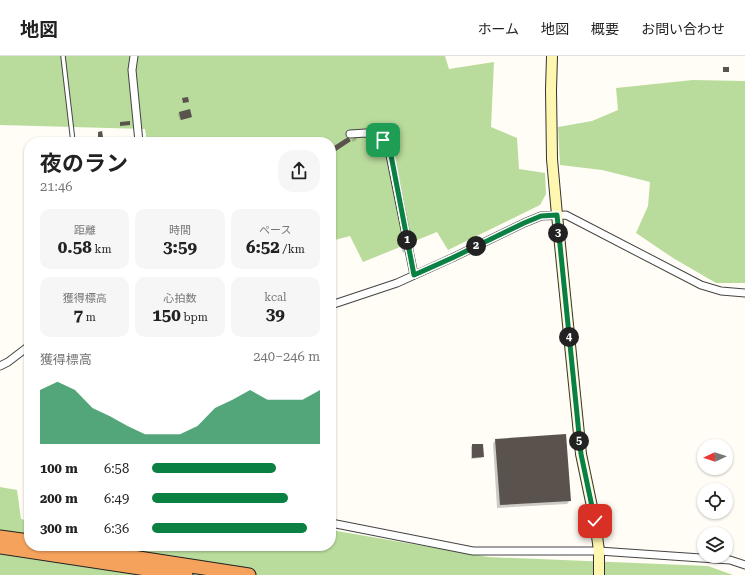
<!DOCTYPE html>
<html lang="ja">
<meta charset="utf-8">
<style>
:root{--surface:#fff;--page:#f6f6f6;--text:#222;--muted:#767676;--line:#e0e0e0;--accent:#0b8043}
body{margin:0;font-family:"Roboto Serif","Noto Sans JP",serif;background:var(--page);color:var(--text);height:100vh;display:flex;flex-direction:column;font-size:15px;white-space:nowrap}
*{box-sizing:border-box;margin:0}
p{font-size:13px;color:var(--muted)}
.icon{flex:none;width:22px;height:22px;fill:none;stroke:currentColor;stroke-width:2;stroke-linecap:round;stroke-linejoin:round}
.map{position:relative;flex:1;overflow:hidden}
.panel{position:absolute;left:24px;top:81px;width:312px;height:414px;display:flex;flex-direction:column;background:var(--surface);border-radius:16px;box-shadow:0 1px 3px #0004}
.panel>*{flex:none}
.needle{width:26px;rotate:266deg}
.buttons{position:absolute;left:697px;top:383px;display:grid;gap:8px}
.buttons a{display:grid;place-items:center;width:36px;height:36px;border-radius:50%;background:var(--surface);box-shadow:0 1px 3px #0004;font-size:20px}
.pin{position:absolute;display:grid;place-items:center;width:34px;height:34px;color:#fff;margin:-17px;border-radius:8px;box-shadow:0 2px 6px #0006}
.km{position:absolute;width:20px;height:20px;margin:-10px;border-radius:50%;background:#222;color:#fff;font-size:11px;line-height:20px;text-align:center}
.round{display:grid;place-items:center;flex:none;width:42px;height:42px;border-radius:16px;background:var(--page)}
.summary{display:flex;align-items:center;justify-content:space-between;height:68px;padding:0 16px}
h1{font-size:22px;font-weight:700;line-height:30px}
.figures{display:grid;grid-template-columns:repeat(3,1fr);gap:6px;height:68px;padding:4px 16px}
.figures div{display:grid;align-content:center;border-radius:10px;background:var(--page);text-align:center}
.figures b{font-size:17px;font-weight:700}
.figures small{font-size:11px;font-weight:400}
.figures p{font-size:11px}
.chart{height:112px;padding:8px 16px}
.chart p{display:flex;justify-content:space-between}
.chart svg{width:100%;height:72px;margin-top:4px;fill:var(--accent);opacity:.7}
ul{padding:0 16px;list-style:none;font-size:13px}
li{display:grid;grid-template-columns:64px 48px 1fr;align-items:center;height:30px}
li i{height:10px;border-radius:5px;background:var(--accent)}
header{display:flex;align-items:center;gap:24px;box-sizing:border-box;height:56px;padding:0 20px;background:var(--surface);border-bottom:1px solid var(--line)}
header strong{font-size:19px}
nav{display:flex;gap:22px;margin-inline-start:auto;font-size:14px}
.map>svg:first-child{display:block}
.forest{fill:#b9dc9c}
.shadow{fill:#0003}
.building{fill:#5a524d}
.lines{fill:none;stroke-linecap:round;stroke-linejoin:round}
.lane-casing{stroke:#444;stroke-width:5.5}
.street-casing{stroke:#444;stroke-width:9}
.secondary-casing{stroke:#333;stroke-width:12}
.highway-casing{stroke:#222;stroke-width:15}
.lane{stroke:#fff;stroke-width:3.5}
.street{stroke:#fff;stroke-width:7}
.secondary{stroke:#fff6b0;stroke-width:10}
.highway{stroke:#f5a25d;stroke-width:13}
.route-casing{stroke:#fff;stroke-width:8}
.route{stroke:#0b8043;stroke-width:5}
</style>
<header>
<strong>地図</strong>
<nav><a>ホーム</a><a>地図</a><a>概要</a><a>お問い合わせ</a></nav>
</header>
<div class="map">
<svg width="745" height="519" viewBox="0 0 745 519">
<rect width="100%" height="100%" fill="#fffdf5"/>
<!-- forest -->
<path class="forest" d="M0,0h445l4,13 45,-7 -3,65 26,11 2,31 26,4 1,21 -6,11 -92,45 -11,-18 -74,30 -13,-26 -19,5v-99h-184l-2,-13 -145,-4z
M693,24l52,1v202h-29l-43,-25 -37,-25 12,-27 2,-24 -48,-12 -42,-5 -2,-38 34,-6 26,-11 -2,-22z
M0,431l17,3 4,29 8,2v25h302v-16l157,27 220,9 25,9h-733z"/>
<!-- shadow -->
<path class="shadow" d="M179,57l12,3 -1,2 -10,2 -2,-6z
M355,81l2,2 -4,3 -1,-2z
M404,191l2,4 -3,2 -2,-5z
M496,384l74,60 -3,4 -70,4 -4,-65z
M472,389l11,12 -2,1 -10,1v-12z"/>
<!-- building -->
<path class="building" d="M723,11h6v5h-6z
M188,41l1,5 -6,1 -1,-5z
M190,53l2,8 -11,3 -2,-8z
M130,65v4l-10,1v-4z
M102,75l1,6 -5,1v-6z
M348,81l3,4 -18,12 -2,-3v-2z
M566,378l5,67 -71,4 -5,-66z
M472,388h11l1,13 -12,1z"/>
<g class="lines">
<defs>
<path id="lane" d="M63,0l10,86
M27,214l2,-1"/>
<path id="street" d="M134,0l-2,14 7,72
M350,78l16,-1 17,7 5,5 26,130
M331,249l66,-22 55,-25 72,-35 17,-7 25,-1 135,70 20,6 24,2
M0,310l8,-4 21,-16
M331,467l142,28h126l131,9 15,5"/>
<path id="secondary" d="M552,0l-1,34 1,69 5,56 24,239 14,67 4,30v24"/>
<path id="highway" d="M0,481l29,4
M61,490l188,29
M0,491l186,28"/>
</defs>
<!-- lane casing -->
<use href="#lane" class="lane-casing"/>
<!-- street casing -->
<use href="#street" class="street-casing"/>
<!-- secondary casing -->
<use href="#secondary" class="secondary-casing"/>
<!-- highway casing -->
<use href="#highway" class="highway-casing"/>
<!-- lane -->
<use href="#lane" class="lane"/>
<!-- street -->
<use href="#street" class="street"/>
<!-- secondary -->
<use href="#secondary" class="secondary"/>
<!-- highway -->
<use href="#highway" class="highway"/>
</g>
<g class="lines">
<defs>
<path id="route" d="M383,84l5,5 2,5 24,125 38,-17 72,-35 17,-7 16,-1 24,239 14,67"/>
</defs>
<!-- route casing -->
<use href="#route" class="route-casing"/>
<!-- route -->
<use href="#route" class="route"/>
</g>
</svg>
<div class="buttons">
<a><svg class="needle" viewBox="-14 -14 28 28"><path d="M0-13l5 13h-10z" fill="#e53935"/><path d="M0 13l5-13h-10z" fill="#767676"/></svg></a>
<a><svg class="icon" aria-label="locate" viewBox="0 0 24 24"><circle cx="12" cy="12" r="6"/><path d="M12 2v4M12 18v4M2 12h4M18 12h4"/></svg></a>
<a><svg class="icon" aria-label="layers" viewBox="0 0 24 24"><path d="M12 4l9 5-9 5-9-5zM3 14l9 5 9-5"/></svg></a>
</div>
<div class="pin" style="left:383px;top:84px;background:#1e9e55"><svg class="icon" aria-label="arrive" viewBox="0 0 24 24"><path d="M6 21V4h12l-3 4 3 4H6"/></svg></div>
<div class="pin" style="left:595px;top:465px;background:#d93025"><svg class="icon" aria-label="check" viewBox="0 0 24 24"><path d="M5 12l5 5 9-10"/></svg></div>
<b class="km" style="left:407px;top:184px">1</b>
<b class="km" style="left:476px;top:190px">2</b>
<b class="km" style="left:558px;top:177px">3</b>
<b class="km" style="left:569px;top:281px">4</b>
<b class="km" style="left:579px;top:385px">5</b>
<section class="panel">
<div class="summary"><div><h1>夜のラン</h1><p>21:46</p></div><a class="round"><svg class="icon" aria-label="share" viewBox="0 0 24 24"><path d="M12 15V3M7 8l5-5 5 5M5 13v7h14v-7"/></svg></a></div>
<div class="figures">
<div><p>距離</p><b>0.58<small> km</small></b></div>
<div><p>時間</p><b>3:59</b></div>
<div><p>ペース</p><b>6:52<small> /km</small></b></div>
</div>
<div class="figures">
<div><p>獲得標高</p><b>7<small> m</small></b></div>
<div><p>心拍数</p><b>150<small> bpm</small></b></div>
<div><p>kcal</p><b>39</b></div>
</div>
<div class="chart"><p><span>獲得標高</span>240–246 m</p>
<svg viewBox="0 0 160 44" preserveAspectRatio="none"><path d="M0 44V11L10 6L20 11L30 22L40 27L50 33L60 38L70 38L80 38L90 33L100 22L110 17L120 11L130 17L140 17L150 17L160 11V44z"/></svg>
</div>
<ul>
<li><b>100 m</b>6:58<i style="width:74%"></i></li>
<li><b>200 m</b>6:49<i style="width:81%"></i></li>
<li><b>300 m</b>6:36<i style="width:92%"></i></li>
</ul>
</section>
</div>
